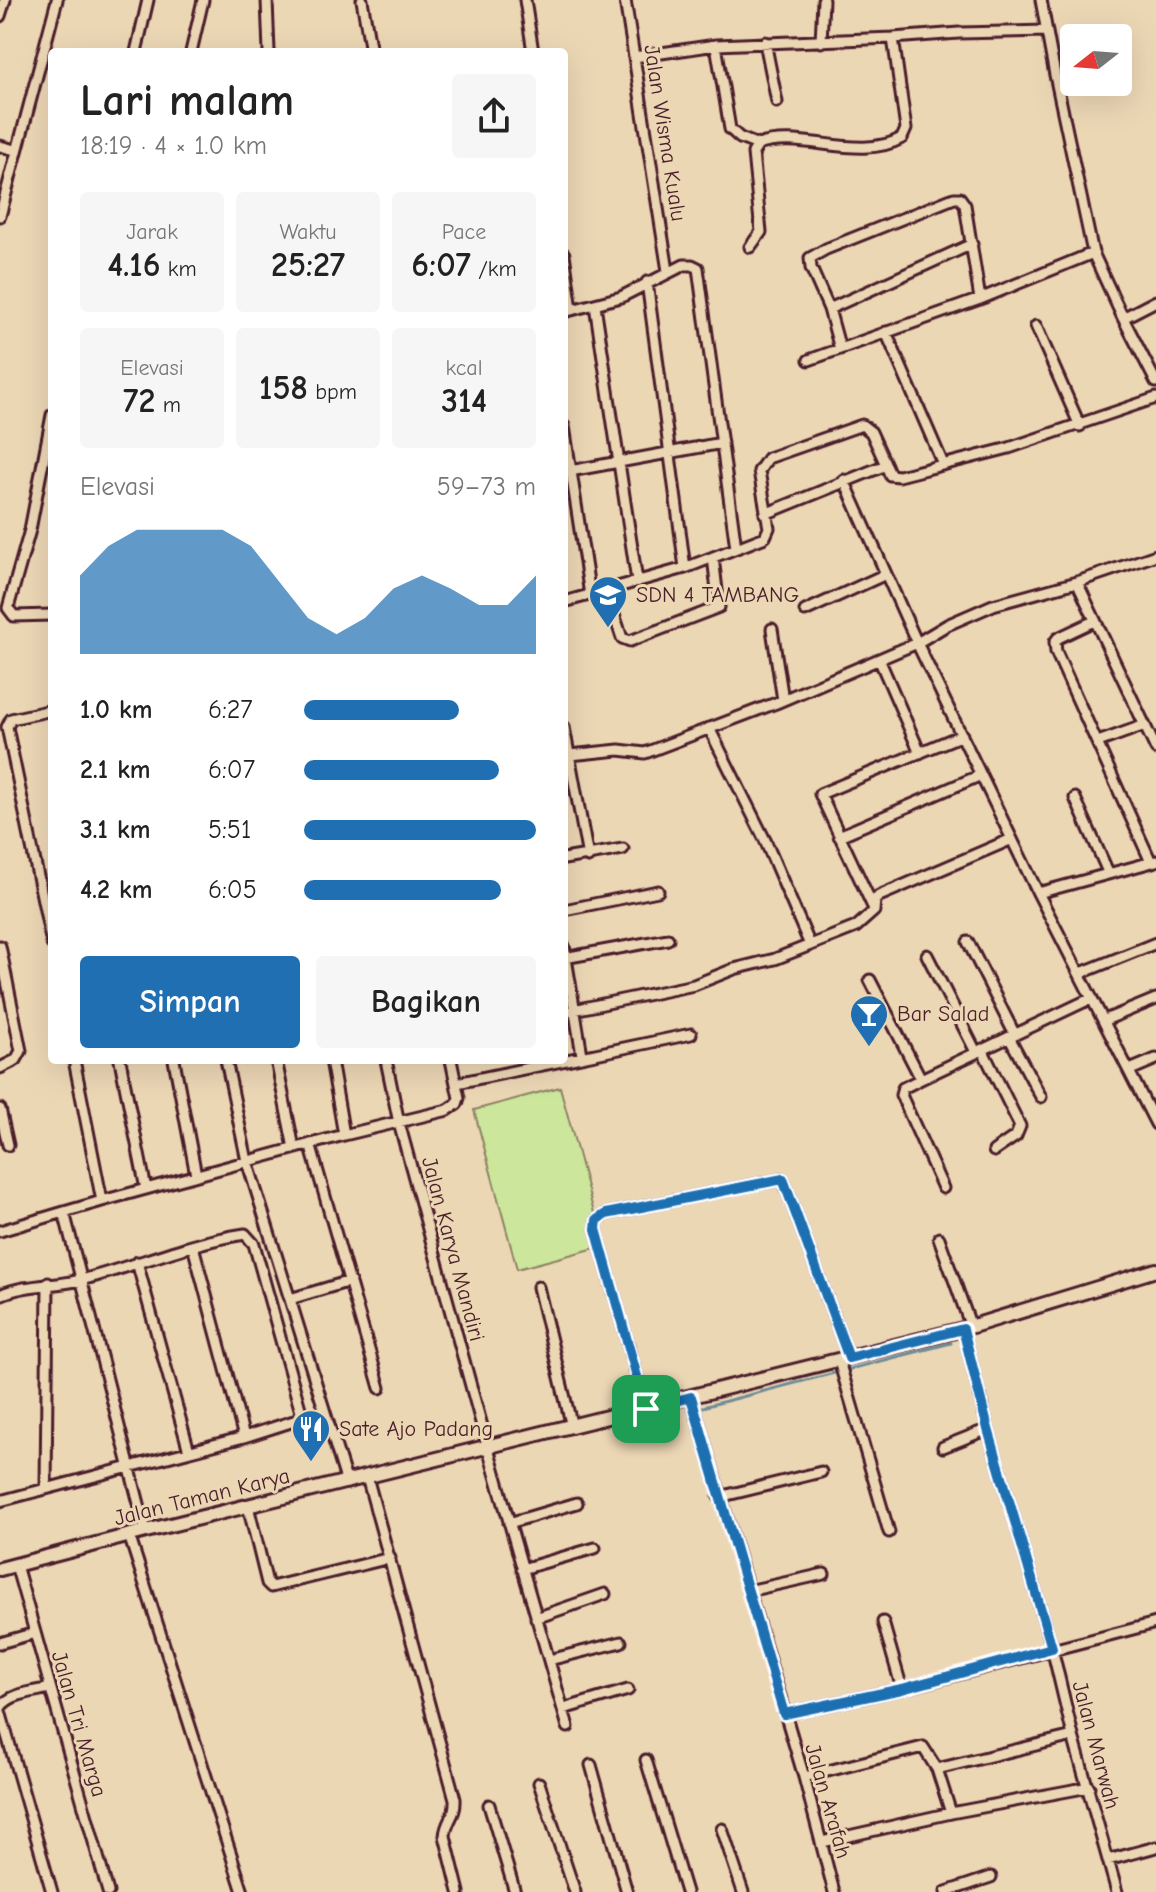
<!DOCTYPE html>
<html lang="id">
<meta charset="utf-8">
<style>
:root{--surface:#fff;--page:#f6f6f6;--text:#222;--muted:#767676;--accent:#1f6fb2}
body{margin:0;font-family:"Comic Neue",sans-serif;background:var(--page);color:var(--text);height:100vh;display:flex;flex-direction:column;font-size:30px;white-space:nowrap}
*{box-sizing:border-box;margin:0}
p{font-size:26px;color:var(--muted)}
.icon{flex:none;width:44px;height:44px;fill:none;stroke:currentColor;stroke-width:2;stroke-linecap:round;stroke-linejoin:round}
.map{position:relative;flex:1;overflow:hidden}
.details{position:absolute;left:48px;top:48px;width:520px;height:1016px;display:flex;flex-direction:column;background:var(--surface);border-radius:8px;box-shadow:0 8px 32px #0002}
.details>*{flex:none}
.needle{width:52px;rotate:253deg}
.fabs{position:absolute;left:1060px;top:24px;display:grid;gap:16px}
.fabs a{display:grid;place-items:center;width:72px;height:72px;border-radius:8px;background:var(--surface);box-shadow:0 8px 32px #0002;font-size:40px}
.pin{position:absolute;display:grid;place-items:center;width:68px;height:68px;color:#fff;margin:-34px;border-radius:16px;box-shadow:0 4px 12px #0006}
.round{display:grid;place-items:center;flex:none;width:84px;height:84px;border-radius:8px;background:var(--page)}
.head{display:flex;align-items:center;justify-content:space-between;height:136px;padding:0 32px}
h1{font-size:44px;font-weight:600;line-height:60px}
.figures{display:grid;grid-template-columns:repeat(3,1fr);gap:12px;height:136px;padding:8px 32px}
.figures div{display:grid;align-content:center;border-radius:8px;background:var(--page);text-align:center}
.figures b{font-size:34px;font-weight:600}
.figures small{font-size:22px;font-weight:400}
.figures p{font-size:22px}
.chart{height:224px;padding:16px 32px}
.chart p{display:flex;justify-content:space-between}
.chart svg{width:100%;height:144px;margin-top:8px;fill:var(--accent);opacity:.7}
.cta{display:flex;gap:16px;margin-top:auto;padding:16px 32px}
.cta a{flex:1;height:92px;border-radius:8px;background:var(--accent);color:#fff;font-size:32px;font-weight:600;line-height:92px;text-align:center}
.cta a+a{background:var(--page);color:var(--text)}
ul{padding:0 32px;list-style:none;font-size:26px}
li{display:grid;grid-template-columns:128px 96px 1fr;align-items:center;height:60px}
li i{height:20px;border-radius:10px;background:var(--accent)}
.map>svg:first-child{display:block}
.green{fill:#cce69c;stroke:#8b8264;stroke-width:2}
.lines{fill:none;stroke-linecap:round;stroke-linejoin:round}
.stream{stroke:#6d8c97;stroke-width:3}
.minor-casing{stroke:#4a1f2b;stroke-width:15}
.tertiary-casing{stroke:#4a1f2b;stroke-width:18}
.minor{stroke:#ecd7b5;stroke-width:9}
.tertiary{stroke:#ecd7b5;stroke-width:12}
.route-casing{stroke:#fff;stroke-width:16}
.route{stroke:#1f6fb2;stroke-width:10}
.labels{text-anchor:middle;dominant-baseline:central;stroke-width:6;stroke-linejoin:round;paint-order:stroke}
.street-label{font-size:22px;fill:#4a1f2b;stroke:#ecd7b5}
.poi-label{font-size:22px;fill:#4a1f2b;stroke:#ecd7b5;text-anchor:start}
</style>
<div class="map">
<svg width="1156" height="1892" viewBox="0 0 1156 1892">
<rect width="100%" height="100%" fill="#ecd7b5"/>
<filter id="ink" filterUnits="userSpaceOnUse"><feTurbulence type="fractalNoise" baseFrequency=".0125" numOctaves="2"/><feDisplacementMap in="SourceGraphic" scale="16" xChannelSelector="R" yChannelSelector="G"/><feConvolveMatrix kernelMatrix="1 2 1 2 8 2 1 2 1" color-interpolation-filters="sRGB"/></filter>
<g filter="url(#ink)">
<!-- green -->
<path class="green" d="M560,1087l43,159 -86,23 -43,-159z"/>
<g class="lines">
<!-- stream -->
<path class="stream" d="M699,1408l252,-65"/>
<defs>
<path id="minor" d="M267,0l2,52
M362,0l9,52
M525,0l8,52
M625,0l43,271
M1041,0l14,75 38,178 30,65 33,64
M0,16l5,-16
M765,42l12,60
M821,42l2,-42
M716,45l14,84 10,9 18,7
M136,52l12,-52
M191,52l12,-52
M634,57l82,-12 177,-7
M758,145c43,-15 101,17 144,-7l4,-9 -13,-91 66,-5 87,-2
M0,146l15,4
M0,216l57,-216
M750,247l11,-15 -8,-79 5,-8
M564,254l8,55
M647,282l38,286
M595,305l42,276
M829,309l143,-65
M564,312l57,-15 63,-32h8l6,3 38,280
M1123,318l33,-17
M1036,326l44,100
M886,332l57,132
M840,349l-11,-40 -18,-41 -1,-10 16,-9 128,-51h6l5,7 15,94
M809,360l171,-61 113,-46
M52,415l-22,115 -22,78 6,8 38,-1
M564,426l26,169
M570,471l152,-28
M844,480l73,163 121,250 118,231
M765,514l121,-49 4,10 9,1 110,-28 147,-50
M1077,582l79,167
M606,590l16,48 8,3 89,-34 -6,-50
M564,602l121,-34 80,-31 4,-9 -10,-57 9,-13 94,-33 9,7 15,33
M805,611l81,-37
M1094,621l-36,17 -3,4 1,10 95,210
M772,629l11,71
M879,659l41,94
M52,710l-41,9 -4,8 45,217
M564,727l24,130
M709,728l56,112 45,105
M1098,742l47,-17
M570,755l49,-5 26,3 131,-50 141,-60 30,-18 46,-20 84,-23 79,-27
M1075,798l33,74
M839,836l142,-61
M564,859l59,-10
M1038,893l118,-32
M874,909l-54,-115 142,-59
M564,910l94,-19
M968,942l47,93
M0,946l21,105 -5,9 -16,8
M564,946l18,109
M927,955l49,97
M564,958l104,-19
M1081,973l75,-30
M870,980l51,99 -18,9 -2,7 42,93
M564,1012l130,-27 40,-16 41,-10 81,-32 18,-16 1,-11 4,-4 133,-57
M1105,1020l51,-21
M1009,1037l32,60
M982,1049l38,77 -4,10 -22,15
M74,1060l28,141 44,-12 -26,-129
M174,1060l22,115
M226,1060l21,101 100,322
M276,1060l18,88
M331,1060l13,75
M386,1060l13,63 89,325 80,279
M1130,1070l26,-11
M921,1079l171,-81
M457,1083l234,-49
M0,1109l8,36
M310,1144l70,244
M146,1189l198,-54 104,-25 9,-6 2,-6 -8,-38
M102,1201l-38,11 82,319
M0,1231l64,-19
M939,1238l32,89
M193,1246l51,191
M137,1262l52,189
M538,1287l34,140
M0,1295c27,-12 57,-8 85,-16 53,-14 105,-37 160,-45l9,10 47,168 -4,8 -53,17 -244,64
M290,1299l60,-18
M963,1329l25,100 64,219 21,88 44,156
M839,1361l50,171
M691,1397l113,380 30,115
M646,1409l-50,-180 1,-9 9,-6 177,-35 66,179
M943,1447l45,-18
M367,1477l88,322c1,18 -9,21 -10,37l14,56
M46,1488l2,-205
M719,1497l102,-25
M248,1506l19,77 4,4 119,-29
M509,1523l68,-20
M129,1535l114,357
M16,1565l92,327
M522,1569l73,-21
M748,1591l76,-17
M536,1618l69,-24
M883,1622l19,67
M0,1643l35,-10
M549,1660l72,-18
M0,1708c9,-15 35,-16 50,-20
M563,1709l65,-19
M0,1711l52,181
M784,1714l118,-25 254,-66
M646,1760l40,132
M591,1765l36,127
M804,1777l119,-30 14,22
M539,1783l36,109
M489,1805l26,87
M951,1813l-14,-44 136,-33
M722,1829l21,63
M822,1842l129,-29 138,-26
M1108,1860l48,-13
M946,1892l45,-15"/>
<path id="tertiary" d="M0,1569l146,-38 817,-202 193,-59"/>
</defs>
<!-- minor casing -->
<use href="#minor" class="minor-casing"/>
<!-- tertiary casing -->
<use href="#tertiary" class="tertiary-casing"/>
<!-- minor -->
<use href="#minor" class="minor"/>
<!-- tertiary -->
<use href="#tertiary" class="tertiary"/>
</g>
</g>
<g class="lines" filter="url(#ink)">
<defs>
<path id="route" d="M783,1179l66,179 114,-29 25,100 64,219 -150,41 -118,25 -93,-317 -45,12 -50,-180 1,-9 9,-6z"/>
</defs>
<!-- route casing -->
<use href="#route" class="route-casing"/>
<!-- route -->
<use href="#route" class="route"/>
</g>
<!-- icons -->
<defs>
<symbol id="school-pin" viewBox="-11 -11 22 30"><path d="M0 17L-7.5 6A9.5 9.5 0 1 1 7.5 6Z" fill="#1f6fb2" stroke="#ecd7b5"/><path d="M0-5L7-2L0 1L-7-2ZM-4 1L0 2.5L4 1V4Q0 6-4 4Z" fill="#fff"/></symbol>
<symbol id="bar-pin" viewBox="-11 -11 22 30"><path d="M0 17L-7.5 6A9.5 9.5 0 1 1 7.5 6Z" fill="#1f6fb2" stroke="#ecd7b5"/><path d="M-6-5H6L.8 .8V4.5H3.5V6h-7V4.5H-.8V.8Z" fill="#fff"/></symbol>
<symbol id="restaurant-pin" viewBox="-11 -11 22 30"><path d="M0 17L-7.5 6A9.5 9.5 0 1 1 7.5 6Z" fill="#1f6fb2" stroke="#ecd7b5"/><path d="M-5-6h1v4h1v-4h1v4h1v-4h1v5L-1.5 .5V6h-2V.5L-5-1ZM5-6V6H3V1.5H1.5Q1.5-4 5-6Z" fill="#fff"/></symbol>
</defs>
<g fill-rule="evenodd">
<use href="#school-pin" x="586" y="573" width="44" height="60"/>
<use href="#bar-pin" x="847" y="992" width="44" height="60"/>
<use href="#restaurant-pin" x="289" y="1407" width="44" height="60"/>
</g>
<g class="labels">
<!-- street labels -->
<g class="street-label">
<text transform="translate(665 133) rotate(81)">Jalan Wisma Kualu</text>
<text transform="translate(453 1249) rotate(75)">Jalan Karya Mandiri</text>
<text transform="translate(202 1497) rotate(-14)">Jalan Taman Karya</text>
<text transform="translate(79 1724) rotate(74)">Jalan Tri Marga</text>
<text transform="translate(1096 1745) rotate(75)">Jalan Marwah</text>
<text transform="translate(828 1801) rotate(74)">Jalan Arafah</text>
</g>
<!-- poi labels -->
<g class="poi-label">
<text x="636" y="595">SDN 4 TAMBANG</text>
<text x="897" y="1014">Bar Salad</text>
<text x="339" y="1429">Sate Ajo Padang</text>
</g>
</g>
</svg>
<div class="fabs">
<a><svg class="needle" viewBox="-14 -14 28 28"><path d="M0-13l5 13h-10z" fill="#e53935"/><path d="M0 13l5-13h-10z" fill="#767676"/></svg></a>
</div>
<div class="pin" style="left:646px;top:1409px;background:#1e9e55"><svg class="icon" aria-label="arrive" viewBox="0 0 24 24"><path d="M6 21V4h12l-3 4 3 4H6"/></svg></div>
<section class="details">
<div class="head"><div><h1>Lari malam</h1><p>18:19 · 4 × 1.0 km</p></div><a class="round"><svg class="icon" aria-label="share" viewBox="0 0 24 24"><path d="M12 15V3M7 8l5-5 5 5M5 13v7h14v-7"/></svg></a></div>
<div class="figures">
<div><p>Jarak</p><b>4.16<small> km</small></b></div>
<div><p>Waktu</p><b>25:27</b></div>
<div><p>Pace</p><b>6:07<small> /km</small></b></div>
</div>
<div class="figures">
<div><p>Elevasi</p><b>72<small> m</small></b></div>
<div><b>158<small> bpm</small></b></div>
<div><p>kcal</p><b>314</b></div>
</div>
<div class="chart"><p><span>Elevasi</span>59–73 m</p>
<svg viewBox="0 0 160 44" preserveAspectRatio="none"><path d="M0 44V20L10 11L20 6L30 6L40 6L50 6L60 11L70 22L80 33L90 38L100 33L110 24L120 20L130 24L140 29L150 29L160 20V44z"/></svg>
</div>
<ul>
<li><b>1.0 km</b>6:27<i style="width:67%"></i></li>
<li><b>2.1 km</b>6:07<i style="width:84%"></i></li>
<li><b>3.1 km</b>5:51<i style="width:100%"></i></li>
<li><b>4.2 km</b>6:05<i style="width:85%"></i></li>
</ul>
<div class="cta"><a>Simpan</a><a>Bagikan</a></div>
</section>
</div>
